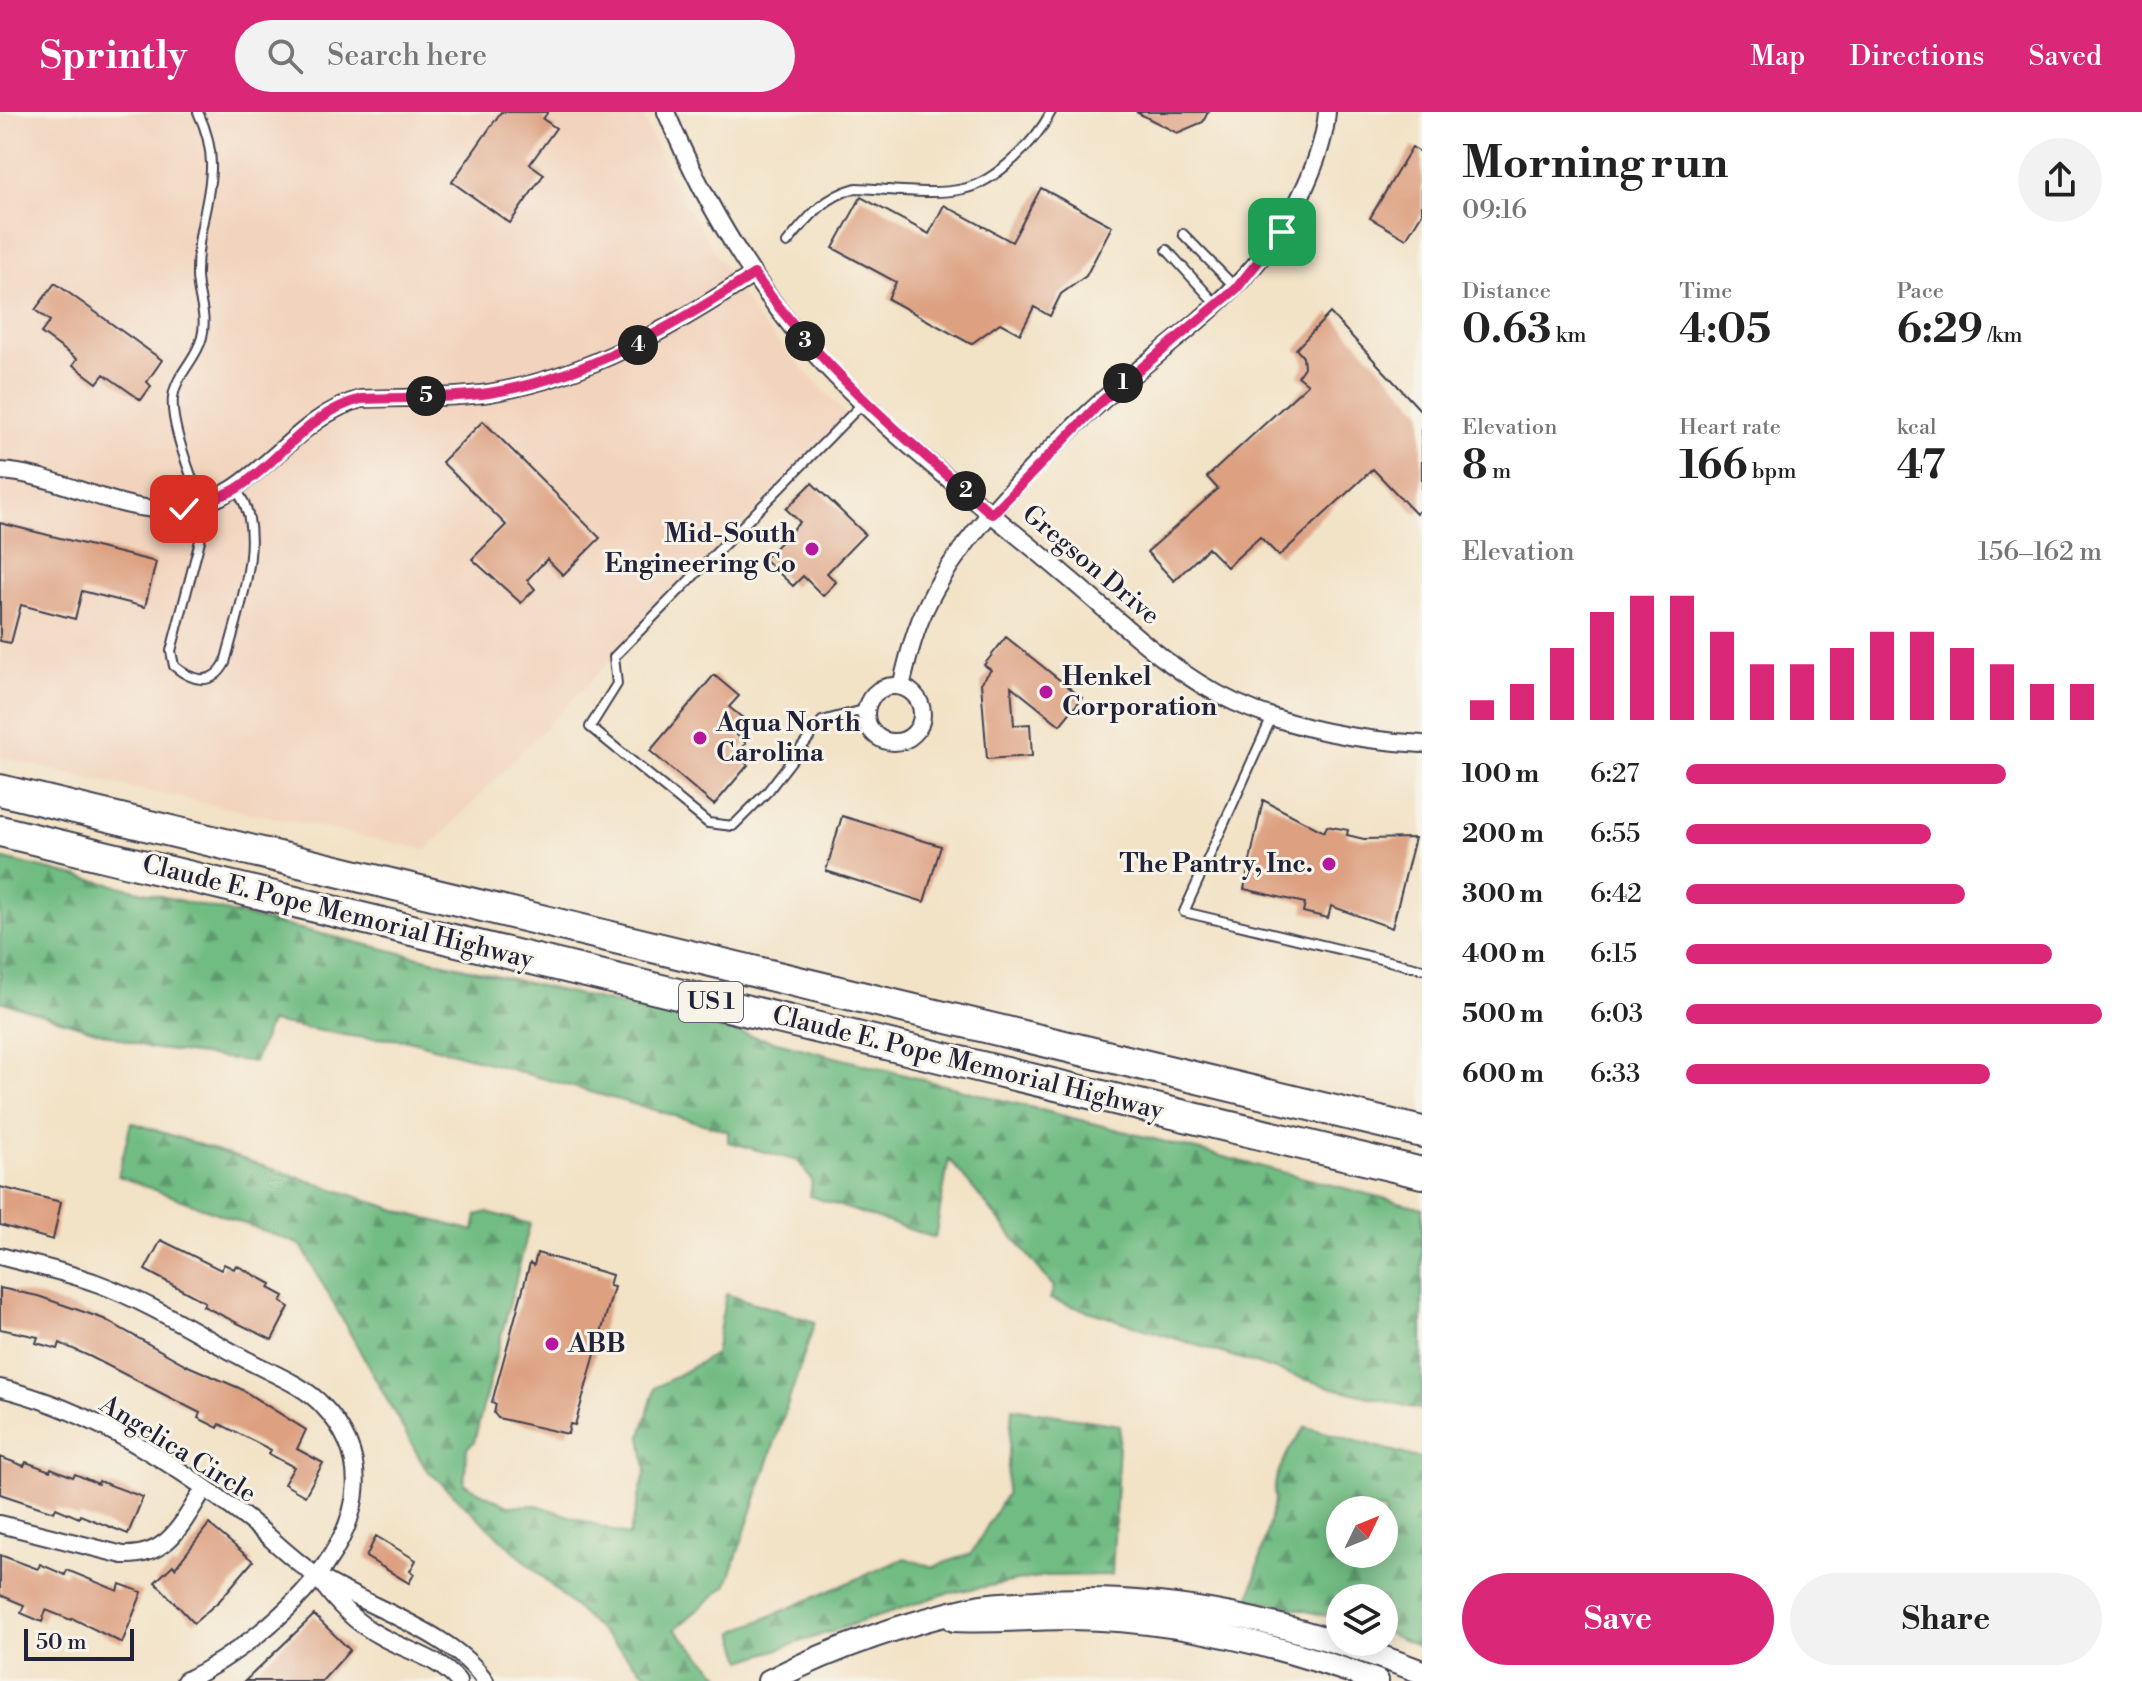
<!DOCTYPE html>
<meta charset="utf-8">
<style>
:root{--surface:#fff;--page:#f2f2f2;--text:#222;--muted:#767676;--accent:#db2777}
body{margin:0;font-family:"Libre Bodoni",serif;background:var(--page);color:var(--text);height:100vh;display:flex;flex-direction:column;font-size:30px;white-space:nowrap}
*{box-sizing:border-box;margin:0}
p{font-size:26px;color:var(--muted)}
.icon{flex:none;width:44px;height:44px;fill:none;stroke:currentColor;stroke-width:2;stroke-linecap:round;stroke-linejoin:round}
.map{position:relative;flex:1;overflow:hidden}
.side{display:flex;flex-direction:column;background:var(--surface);width:720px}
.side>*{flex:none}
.needle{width:52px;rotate:47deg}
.fabs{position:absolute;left:1326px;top:1384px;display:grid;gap:16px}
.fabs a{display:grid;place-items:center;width:72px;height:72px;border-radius:50%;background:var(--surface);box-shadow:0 4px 20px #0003;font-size:40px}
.scale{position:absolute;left:24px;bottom:20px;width:110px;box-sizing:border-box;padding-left:8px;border:4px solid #22223b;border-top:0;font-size:22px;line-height:28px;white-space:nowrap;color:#22223b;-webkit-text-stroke:6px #f7f3e8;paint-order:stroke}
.pin{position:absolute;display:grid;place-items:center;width:68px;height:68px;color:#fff;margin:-34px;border-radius:16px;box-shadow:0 4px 12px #0006}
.km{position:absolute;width:40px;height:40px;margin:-20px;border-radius:50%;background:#222;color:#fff;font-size:22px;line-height:40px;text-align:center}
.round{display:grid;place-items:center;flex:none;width:84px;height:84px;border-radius:42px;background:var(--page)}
.overview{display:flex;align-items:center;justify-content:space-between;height:136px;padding:0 40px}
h1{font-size:44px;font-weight:800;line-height:60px}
.metrics{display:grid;grid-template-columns:repeat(3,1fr);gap:12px;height:136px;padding:8px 40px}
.metrics div{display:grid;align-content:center}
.metrics b{font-size:40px;font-weight:800}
.metrics small{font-size:22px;font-weight:400}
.metrics p{font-size:22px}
.chart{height:224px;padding:16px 40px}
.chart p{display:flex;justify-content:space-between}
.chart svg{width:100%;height:144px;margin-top:8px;stroke:var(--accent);stroke-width:6}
.primary-button{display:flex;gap:16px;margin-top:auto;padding:16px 40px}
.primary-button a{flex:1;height:92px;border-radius:48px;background:var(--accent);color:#fff;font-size:32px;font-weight:800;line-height:92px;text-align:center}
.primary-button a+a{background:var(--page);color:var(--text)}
ul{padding:0 40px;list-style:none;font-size:26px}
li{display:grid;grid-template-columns:128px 96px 1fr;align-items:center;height:60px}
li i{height:20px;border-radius:10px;background:var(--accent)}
header{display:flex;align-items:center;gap:48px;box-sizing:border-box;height:112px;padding:0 40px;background:var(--accent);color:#fff}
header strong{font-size:38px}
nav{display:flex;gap:44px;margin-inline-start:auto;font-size:28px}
.search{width:560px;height:72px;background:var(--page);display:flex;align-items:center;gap:20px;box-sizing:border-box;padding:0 28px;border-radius:44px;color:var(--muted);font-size:30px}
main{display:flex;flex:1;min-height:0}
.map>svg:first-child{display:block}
.built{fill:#f2d4be}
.forest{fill:url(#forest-firs);stroke:#4a6f5f;stroke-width:2;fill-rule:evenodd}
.building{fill:#dda081}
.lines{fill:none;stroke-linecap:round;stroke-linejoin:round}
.lane-casing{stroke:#413f50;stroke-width:12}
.street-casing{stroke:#413f50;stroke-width:20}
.secondary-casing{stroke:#413f50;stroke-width:26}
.highway-casing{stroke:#413f50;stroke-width:34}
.lane{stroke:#fff;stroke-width:8}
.street{stroke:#fff;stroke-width:16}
.secondary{stroke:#fff;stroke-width:22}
.highway{stroke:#fff;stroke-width:30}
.route-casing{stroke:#fff;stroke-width:16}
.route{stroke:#db2777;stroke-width:10}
.poi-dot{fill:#b5179e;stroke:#f7f3e8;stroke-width:3}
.labels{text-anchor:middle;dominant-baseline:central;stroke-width:6;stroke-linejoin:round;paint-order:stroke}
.shield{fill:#f7f3e8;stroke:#62616f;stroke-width:2}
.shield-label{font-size:24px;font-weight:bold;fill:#22223b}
.poi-label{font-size:26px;font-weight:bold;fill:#22223b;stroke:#f7f3e8;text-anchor:start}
.street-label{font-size:26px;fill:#22223b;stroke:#f7f3e8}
</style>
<header>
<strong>Sprintly</strong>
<div class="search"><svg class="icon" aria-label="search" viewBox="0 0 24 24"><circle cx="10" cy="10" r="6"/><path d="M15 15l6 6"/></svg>Search here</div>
<nav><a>Map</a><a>Directions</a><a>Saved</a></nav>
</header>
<main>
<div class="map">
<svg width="1422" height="1569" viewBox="0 0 1422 1569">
<defs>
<pattern id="forest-firs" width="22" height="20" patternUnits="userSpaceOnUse" patternTransform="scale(2)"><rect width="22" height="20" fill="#71bc83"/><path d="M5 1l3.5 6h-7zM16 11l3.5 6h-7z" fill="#5c986c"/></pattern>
</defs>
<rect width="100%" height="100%" fill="#f7f3e8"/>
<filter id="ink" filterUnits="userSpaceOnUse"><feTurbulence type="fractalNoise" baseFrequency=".0125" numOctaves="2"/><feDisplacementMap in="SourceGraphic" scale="16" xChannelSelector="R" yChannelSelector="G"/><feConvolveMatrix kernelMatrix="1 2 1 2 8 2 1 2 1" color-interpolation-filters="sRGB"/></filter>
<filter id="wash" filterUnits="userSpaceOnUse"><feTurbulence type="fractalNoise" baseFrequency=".006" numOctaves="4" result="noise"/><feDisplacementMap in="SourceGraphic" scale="32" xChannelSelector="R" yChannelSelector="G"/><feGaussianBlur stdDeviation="1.8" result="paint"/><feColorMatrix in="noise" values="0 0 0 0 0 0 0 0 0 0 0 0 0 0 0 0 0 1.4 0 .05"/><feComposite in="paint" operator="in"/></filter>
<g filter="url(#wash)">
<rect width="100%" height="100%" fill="#f2e2c6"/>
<!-- built -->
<path class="built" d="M0,0h641l36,80 81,128 89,96 -420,434 -343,-72 -84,-21z"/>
<!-- forest -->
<path class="forest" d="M0,746l765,181 657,169v202l-89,-22 -283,-89 4,-12 -105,-128 -14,79 -125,-42 2,-15 -14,-20 -70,-19v-11l-320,-91 -52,-3 -86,-15 -16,40 -104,-14 -150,-47z
M131,1010l278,92 65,17 3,-16 10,-3 43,12 -56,218 -7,6 -3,36 44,22 29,-1 92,31 17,-66 -5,-34 14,-48 60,-34 11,-60 89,28 -88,263 -52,44 45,46 -7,6h-59l-229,-213 -124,-223 -183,-69z
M1012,1296l108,17 -8,150 -67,1 -101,18 -201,67 -9,-29 171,-74 27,9 39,-13 35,-60z
M1306,1315l116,32v189l-38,-16v-34h-44v21l-90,-21 25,-99c-5,-21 17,-56 31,-72zM1384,1398v44h-44v-44z"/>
<g id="blocks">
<!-- building -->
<path class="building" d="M501,0h47l-5,7 13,9 -26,36 14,10 -34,49 -58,-41z
M1136,0h72l-5,10 -26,11z
M1412,35l10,6v60l-16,26 -36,-21z
M1041,76l71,38 -26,50 -25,18 -11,22 -16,-9 -14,27 -20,-11 -29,21 -83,-45 8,-17 -63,-34 28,-51 68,37 15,-29 68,37z
M55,171l107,77 -15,22 4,4 -10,14 -37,-26 -7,9 -24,-18 4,-6 -36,-26 9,-12 -15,-11z
M1330,201l92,99v96l-6,6 -43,-45 -94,87 -19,-19 -33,30 -19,-19 -34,33 -27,-29 71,-63 -11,-12 101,-93 -10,-8 6,-9 -1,-10 -7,-8z
M483,309l117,117 -37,37 -16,-16 -20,21 8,9 -14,14 -49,-44 34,-34 -64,-63z
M812,371l53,51 -38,39 9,9 -13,14 -20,-20 -10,10 -29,-27 36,-37 -14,-13z
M0,411l156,39 -11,45 -63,-16 -7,28 -54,-14 -10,38 -11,-2z
M1006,525l76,61 -22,27 -49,-39 3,39 16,-1 2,32 -45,3 -6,-76 10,-13 -7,-5z
M714,563l25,21 -10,11 15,12 -11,13 13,11 -10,12 12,10 -34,40 -64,-54z
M1263,688l61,32 3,-6 21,4 -1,5 17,4 51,-1 -23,90 -61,-22 -3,12 -25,-6 2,-9 -61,-14z
M842,704l99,30 -17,56 -98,-31z
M0,1075l61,15 -8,38 -53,-15z
M161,1128l60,30 3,-6 10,5 2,-4 35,19 -2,4 15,8 -3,6 8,5 -17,33 -69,-34 2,-4 -60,-32z
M537,1141l75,22 -3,11 5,1 -39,138 -5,-1 -2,10 -70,-16 -4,-5 2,-9 -4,-2 38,-139 4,2z
M0,1176l38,8 66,23 84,47 51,22 67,42 -9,19 26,14 -18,33 -21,-12 10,-17 -25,-13 2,-4 -51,-26 -2,4 -20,-10 2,-5 -109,-56 -31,-14 -2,6 -22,-6 2,-6 -38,-8z
M0,1345l24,9 2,-4 24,9 1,-3 22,9 2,-3 23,10 1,-3 44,16 -15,37 -48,-19 -1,3 -23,-10 -2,4 -54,-18z
M209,1412l44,37 -33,39 -26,23 -39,-41 18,-17 2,3z
M376,1424l40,24 -6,11 4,3 -5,9 -43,-26z
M0,1443l38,14 2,-5 25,11 2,-5 51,21 2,-7 22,8 -20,51 -50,-25 -1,2 -25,-10 -4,12 -21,-9 3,-8 -24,-10z
M314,1503l36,35 -28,31h-77z"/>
</g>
</g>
<g filter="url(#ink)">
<use href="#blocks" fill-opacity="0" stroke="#413f50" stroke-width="2"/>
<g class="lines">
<defs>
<path id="lane" d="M198,0c30,63 -1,96 -1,160 -1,23 11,41 5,65 -5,22 -26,37 -29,60 -3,29 18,76 27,105
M1183,122l53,54
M787,131c21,-25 36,-46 69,-55 31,1 77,8 107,1 33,-7 73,-48 88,-77
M1167,138l50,55
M863,291l-249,254 3,27 -27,43 118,96 25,3 35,-35 54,-70 45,-12
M192,394l8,10 2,17 -31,118 3,15c18,15 38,21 51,-3 11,-45 46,-135 10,-174
M1272,605l-88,195 238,57"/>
<path id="street" d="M666,0c32,76 74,150 125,214 77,95 181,170 274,249 53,44 105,98 169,127 60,27 122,38 188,42
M0,359c61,3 118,44 179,38 76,-8 111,-91 182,-110 42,-2 86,0 128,-6 99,-16 182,-65 265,-119
M866 602a28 28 0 1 1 56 0a28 28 0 1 1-56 0Z
M901,575c7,-30 14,-59 28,-86 34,-68 117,-150 174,-201 78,-69 157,-114 202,-213 11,-24 20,-49 22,-75
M0,1144c33,9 67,16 99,28 51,19 99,50 146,75 26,14 59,26 78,47 99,104 -50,232 -138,275
M0,1276c89,21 174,75 246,130 24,18 46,42 71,58 50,31 137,57 168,105
M0,1412l123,31c46,2 59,-32 81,-66
M317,1464c17,25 38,47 65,61 25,14 57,21 76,44"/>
<path id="secondary" d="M954,1508c39,2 78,-2 117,-2 104,1 209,27 306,63
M769,1569c67,-34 139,-59 212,-75 18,-3 37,-3 55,-4 132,-11 264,23 386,70"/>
<path id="highway" d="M0,678l1422,342
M0,719l1422,342"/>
</defs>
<!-- lane casing -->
<use href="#lane" class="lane-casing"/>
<!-- street casing -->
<use href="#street" class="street-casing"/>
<!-- secondary casing -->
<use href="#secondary" class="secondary-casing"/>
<!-- highway casing -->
<use href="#highway" class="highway-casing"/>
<!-- lane -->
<use href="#lane" class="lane"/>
<!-- street -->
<use href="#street" class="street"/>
<!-- secondary -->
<use href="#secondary" class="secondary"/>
<!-- highway -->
<use href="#highway" class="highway"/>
</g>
</g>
<g class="lines" filter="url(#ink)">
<defs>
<path id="route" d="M184,397c16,-7 37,-11 52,-20 45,-28 71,-76 125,-90 42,-2 86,0 128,-6 99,-16 182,-65 265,-119 67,94 151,165 238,240l111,-114 133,-111 46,-57"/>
</defs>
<!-- route casing -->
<use href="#route" class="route-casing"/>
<!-- route -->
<use href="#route" class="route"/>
</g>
<!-- markers -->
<g class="poi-dot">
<circle cx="812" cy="437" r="8"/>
<circle cx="1046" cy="580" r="8"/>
<circle cx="700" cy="626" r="8"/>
<circle cx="1329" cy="752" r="8"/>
<circle cx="552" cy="1232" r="8"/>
</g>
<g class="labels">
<!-- shield labels -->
<rect class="shield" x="679" y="870" width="64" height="40" rx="6"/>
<g class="shield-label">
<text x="711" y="890">US 1</text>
</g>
<!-- poi labels -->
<g class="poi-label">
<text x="796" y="422" text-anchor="end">Mid-South<tspan x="796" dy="30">Engineering Co</tspan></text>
<text x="1062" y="565">Henkel<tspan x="1062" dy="30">Corporation</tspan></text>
<text x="716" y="611">Aqua North<tspan x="716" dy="30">Carolina</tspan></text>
<text x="1313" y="752" text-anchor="end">The Pantry, Inc.</text>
<text x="568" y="1232">ABB</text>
</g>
<!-- street labels -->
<g class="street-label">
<text transform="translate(1091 453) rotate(40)">Gregson Drive</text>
<text transform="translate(338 800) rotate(14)">Claude E. Pope Memorial Highway</text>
<text transform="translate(968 951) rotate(14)">Claude E. Pope Memorial Highway</text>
<text transform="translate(178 1337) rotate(32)">Angelica Circle</text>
</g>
</g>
</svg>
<div class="fabs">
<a><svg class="needle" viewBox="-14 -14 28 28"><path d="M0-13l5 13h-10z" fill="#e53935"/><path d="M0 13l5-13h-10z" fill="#767676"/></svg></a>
<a><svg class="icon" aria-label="layers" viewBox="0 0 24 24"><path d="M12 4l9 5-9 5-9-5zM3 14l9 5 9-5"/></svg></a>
</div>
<div class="scale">50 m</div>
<div class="pin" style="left:1282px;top:120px;background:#1e9e55"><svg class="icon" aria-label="arrive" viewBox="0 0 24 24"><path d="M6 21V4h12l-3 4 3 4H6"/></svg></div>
<div class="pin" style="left:184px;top:397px;background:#d93025"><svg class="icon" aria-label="check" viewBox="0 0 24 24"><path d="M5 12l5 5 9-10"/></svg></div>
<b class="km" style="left:1123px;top:271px">1</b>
<b class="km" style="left:966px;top:379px">2</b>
<b class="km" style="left:805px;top:229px">3</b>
<b class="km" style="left:638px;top:233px">4</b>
<b class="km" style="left:426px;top:284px">5</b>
</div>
<section class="side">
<div class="overview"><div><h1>Morning run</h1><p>09:16</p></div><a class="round"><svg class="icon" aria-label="share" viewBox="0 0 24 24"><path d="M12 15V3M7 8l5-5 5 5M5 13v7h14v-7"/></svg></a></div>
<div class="metrics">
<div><p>Distance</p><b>0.63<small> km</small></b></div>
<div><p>Time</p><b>4:05</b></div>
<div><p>Pace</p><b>6:29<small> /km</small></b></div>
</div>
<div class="metrics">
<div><p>Elevation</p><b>8<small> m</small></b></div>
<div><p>Heart rate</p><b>166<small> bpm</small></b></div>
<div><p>kcal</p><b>47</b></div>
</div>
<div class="chart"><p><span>Elevation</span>156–162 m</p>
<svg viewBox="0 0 160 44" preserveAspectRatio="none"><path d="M5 44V38M15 44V33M25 44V22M35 44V11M45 44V6M55 44V6M65 44V17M75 44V27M85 44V27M95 44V22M105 44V17M115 44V17M125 44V22M135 44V27M145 44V33M155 44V33"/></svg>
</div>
<ul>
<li><b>100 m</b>6:27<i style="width:77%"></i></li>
<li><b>200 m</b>6:55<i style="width:59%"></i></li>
<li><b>300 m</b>6:42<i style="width:67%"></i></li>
<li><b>400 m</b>6:15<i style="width:88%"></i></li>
<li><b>500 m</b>6:03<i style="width:100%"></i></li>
<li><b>600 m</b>6:33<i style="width:73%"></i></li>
</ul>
<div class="primary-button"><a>Save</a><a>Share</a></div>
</section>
</main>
